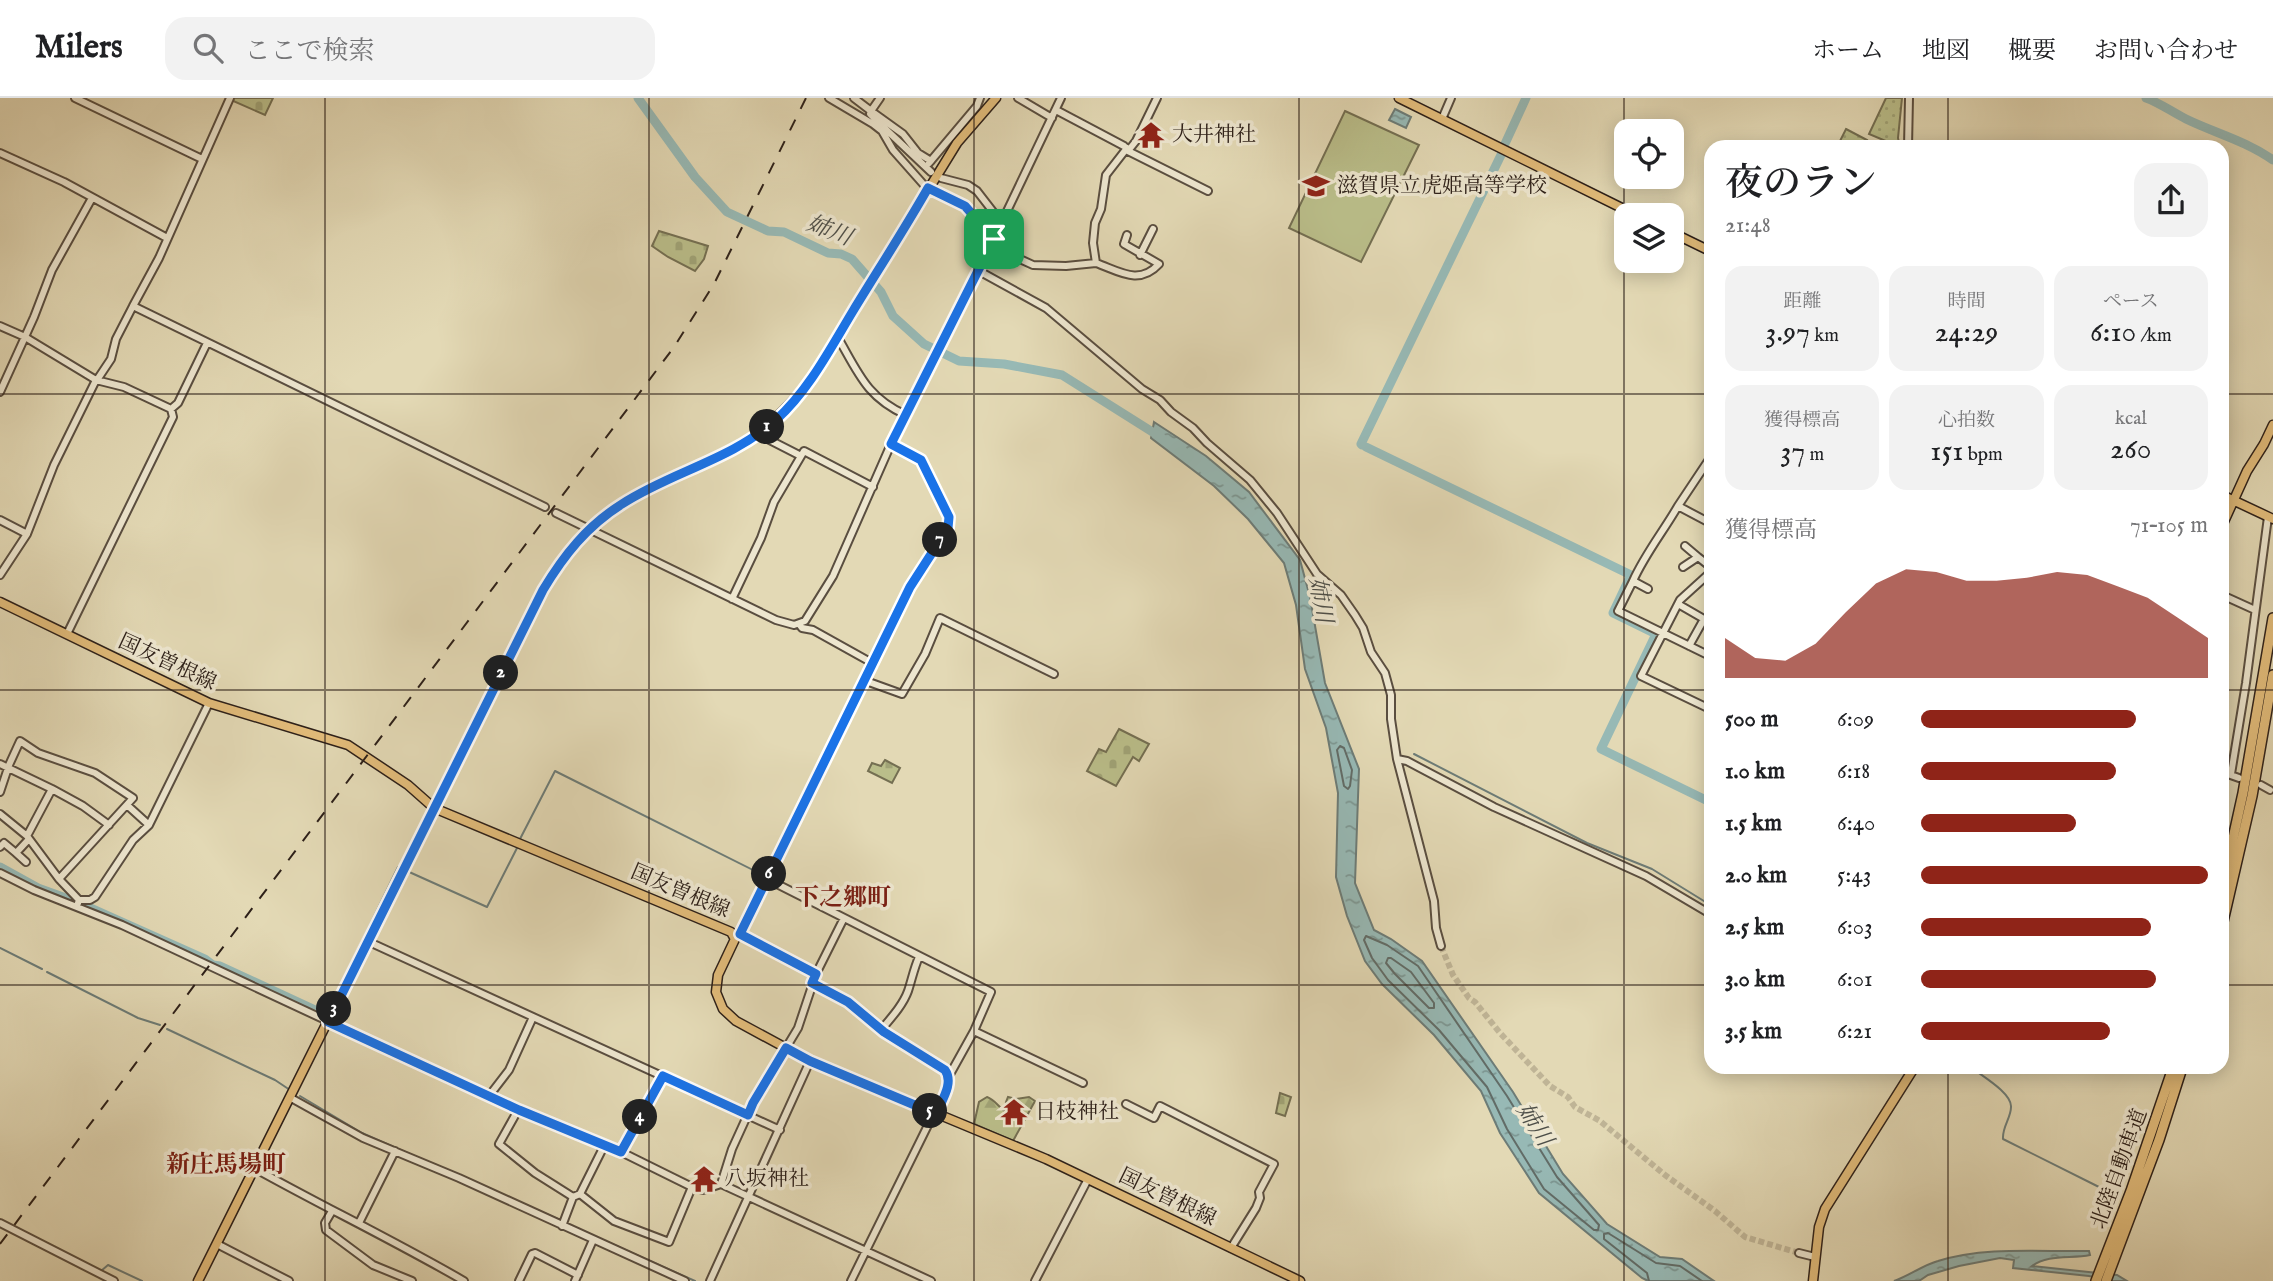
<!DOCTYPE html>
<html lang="ja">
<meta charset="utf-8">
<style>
:root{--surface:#fff;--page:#f2f2f2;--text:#202124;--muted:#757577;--line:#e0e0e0;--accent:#8f2418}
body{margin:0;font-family:"IM FELL English","Noto Serif JP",serif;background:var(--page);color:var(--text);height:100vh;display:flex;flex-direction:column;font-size:26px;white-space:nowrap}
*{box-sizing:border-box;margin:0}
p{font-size:23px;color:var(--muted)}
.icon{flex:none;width:38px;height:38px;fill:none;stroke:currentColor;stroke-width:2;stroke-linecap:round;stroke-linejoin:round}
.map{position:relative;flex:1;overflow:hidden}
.panel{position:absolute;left:1704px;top:42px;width:525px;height:934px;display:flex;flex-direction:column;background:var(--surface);border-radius:21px;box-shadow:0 4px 18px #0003}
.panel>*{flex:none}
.buttons{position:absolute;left:1614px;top:21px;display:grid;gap:14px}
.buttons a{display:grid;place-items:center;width:70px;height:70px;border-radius:14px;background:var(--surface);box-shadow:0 4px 18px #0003;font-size:35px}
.pin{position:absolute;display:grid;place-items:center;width:60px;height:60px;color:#fff;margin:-30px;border-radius:14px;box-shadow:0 4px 10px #0006}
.km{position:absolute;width:35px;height:35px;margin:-18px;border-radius:50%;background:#222;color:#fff;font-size:19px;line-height:35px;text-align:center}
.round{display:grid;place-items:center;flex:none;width:74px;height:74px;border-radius:21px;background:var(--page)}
.overview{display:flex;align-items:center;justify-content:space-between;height:119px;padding:0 21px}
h1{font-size:38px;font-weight:600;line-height:52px}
.figures{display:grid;grid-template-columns:repeat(3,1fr);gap:10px;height:119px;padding:7px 21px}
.figures div{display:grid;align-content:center;border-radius:18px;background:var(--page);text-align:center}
.figures b{font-size:30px;font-weight:600}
.figures small{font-size:19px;font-weight:400}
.figures p{font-size:19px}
.chart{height:196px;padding:14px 21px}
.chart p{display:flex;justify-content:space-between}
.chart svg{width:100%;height:126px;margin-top:7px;fill:var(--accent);opacity:.7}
ul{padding:0 21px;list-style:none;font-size:23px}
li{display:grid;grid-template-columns:112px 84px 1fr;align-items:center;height:52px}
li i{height:18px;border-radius:9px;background:var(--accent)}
header{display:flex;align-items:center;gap:42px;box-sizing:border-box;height:98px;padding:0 35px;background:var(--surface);border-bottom:2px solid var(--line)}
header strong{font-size:33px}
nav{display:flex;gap:38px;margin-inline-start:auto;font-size:24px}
.search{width:490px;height:63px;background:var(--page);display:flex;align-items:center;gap:18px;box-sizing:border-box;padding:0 24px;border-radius:21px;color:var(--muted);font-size:26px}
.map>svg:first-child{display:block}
.grass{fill:url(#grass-dots);stroke:#746f52;stroke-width:2}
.forest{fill:url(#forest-firs);stroke:#746f52;stroke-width:2}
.cemetery{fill:url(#cemetery-stones);stroke:#746f52;stroke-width:2}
.pitch{fill:#babe8a;stroke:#746f52;stroke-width:2}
.water{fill:url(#water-ripples);stroke:#6d7c77;stroke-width:2}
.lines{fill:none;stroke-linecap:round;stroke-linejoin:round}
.shore{stroke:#626c67;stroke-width:2}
.stream{stroke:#6d7c77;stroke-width:2}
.river{stroke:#97b9b5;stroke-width:9}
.minor-tunnel{stroke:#bfb496;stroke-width:6;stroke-dasharray:6 3;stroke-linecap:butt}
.minor-casing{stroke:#5a4e40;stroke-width:10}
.major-casing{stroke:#2d2019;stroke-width:11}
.highway-casing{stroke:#2d2019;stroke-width:12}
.minor{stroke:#ede6cf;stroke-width:6}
.major{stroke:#e2bc7a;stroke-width:8}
.highway{stroke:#e2bc7a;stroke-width:9}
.rail{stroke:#2d2019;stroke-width:2;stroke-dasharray:12 12;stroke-linecap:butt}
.route-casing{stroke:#fff;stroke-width:14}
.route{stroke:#1a73e8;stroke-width:9}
.grid{fill:none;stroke:#2d2019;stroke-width:2;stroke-opacity:0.55}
.labels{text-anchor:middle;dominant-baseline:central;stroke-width:7;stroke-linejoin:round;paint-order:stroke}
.poi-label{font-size:21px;fill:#2d2019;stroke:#ede6cf;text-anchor:start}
.street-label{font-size:21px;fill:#2d2019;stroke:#ede6cf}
.water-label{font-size:23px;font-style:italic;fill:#4d4e48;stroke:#ede6cf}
.quarter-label{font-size:24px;font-weight:bold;fill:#7a1f14;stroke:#ede6cf}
</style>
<header>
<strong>Milers</strong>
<div class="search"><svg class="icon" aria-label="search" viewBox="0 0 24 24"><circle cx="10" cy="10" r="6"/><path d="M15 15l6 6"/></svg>ここで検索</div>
<nav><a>ホーム</a><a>地図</a><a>概要</a><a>お問い合わせ</a></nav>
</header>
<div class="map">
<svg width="2273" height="1183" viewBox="0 0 2273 1183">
<defs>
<pattern id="grass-dots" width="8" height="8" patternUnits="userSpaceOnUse" patternTransform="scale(1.75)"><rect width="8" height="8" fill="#babe8a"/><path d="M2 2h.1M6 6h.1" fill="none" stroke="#a0a376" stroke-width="1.8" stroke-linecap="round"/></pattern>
<pattern id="forest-firs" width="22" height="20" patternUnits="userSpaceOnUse" patternTransform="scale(1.75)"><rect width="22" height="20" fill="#babe8a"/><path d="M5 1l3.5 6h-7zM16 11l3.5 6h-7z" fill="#a0a376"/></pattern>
<pattern id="cemetery-stones" width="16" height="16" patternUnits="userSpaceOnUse" patternTransform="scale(1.75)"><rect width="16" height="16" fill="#babe8a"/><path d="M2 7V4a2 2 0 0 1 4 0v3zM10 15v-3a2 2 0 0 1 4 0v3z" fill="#a0a376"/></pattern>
<pattern id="water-ripples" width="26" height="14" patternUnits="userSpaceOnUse" patternTransform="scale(1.75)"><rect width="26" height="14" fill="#97b9b5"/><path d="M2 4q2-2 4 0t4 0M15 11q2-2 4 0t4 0" fill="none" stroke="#7c9692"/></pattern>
</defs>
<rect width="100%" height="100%" fill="#e3d9b5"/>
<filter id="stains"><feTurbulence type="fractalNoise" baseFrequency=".00286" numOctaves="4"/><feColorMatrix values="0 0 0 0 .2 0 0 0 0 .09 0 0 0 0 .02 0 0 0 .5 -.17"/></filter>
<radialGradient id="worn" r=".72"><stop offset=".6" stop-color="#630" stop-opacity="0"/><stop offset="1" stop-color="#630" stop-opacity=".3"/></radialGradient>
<!-- grass -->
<path class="grass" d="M1886,0h16l-4,40 2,9 -31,-13z
M1846,31l21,11 -3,7h-27z"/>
<!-- forest -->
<path class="forest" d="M987,999c12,4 15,20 30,15l-3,-5 -8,-5 2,-5 8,2 13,-2 6,4 -22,40 -39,-17 5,-22z"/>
<!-- cemetery -->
<path class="cemetery" d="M232,0h41l-8,17 -34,-15z
M659,133l49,15 -4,13 -9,12 -27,-14 -16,-11z
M1119,631l30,15 -10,17 -6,-4 -17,29 -29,-15 12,-22 7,3z
M885,662l15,8 -8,15 -24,-12 4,-8 9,3z
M1280,995l11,4 -6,19 -9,-3z"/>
<!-- pitch -->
<path class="pitch" d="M1345,13l74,34 -58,117 -72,-34z"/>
<!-- water -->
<path class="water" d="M1395,11l16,8 -5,11 -17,-8z
M1154,324l52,34 43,36 51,68 10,37 15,86 34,86 -4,114 19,47 17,9 31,22 91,131 50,82 44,50 53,33 22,2 32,22h-66l-6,-3 -103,-85 -39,-60 -19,-42 -47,-56 -52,-51 -17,-23 -18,-45 -11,-39 2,-84 -12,-65 -21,-59 -9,-64 -12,-42 -36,-44 -34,-33 -63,-48z
M2089,1153l1,4c-19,4 -42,-1 -58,11l85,9 10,6h-15l-23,-5 -76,-8 1,-8 -14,-2 -41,8 -31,9 -9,6h-25c15,-5 29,-16 44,-20 48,-15 102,-9 151,-10z"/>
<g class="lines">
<!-- shore -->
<path class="shore" d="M1340,648l4,2 8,22 -2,16 -2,3 -4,-3 -7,-36z
M1366,838l21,9 31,21 89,130 50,81 42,48 -1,5h-4l-50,-41 -37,-60 -20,-42 -48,-57 -51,-50 -16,-22 -8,-18z
M1388,860h3l20,14 23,31v5h-5l-34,-34 -9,-11z
M1649,1183l-2,-8 -43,-34v-5l4,-1 48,30 24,3 22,15"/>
<!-- stream -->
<path class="stream" d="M1911,49l1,-49
M1414,656l173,89 65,26 60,37
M520,741l35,-68 210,105
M407,773l80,36 30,-59
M0,850l42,21
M47,874l91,46 22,7
M325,919l73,-150
M167,931l108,51 15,10
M320,931l2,-6
M1972,970c10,8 40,25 39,39 0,11 -9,20 -8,32l96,48
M300,998l62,37 198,87
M603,1142l92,41
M101,1173l7,-6 34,16"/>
<!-- river -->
<path class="river" d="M638,0l57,79 32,35 41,19 16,1 44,21 13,1 11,5 29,33 12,24 31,28 35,17 45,3 58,11 100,63
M2146,0c14,5 26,14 40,21 29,14 60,22 87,41
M1504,48l22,-48
M1362,347l-1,-1 140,-289
M1366,349l265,128 -18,38 43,21 -55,115 111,54
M0,769l38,21 36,13
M84,807l121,54 8,6 7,1 106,49"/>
<!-- minor-tunnel -->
<path class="minor-tunnel" d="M1441,848l12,29 16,23 6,4 25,31 50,53 18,11 7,10 25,14 65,54 50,36 30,26 54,16"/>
<defs>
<path id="minor" d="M75,0l127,61
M230,0l-71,160 -26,48 412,201
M829,0l44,26 9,7 11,19 31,35 41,21 46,49 22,10 33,1 30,-3 -3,-20 2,-20 6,-14 5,-34 21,-27
M854,0l17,13 -1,3 7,7 54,51
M880,0l-9,13 32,23 15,19 13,8
M1018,0l34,20
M1056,12l68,36 4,5 80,40
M1442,21l9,-21
M1908,49l1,-49
M1128,53l8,-10 21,-43
M0,55l64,29 103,56
M929,65l48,-57 3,-8
M941,80l27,7 9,6 24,31
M1140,157l13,-26
M1096,165c23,8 43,23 63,1l-35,-20 3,-9
M979,173l67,37 96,81 18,11 11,12 22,16 14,15 43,37 27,33 40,61 24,21 14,20 8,13 8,24 14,21 6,22v24l6,40 37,142 2,27 5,18
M0,228l25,11 71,43 28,7 47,22 7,-6 29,-60
M837,238c21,36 29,61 69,79
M97,282l14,-21 5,-20 17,-33
M0,294l34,-75 18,-47 40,-72
M758,336l43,22
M1712,357l-34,51 34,18
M556,415l220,107 18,5 11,-4 28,-45 58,-132 66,-128 104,-218
M0,422l27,14
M1698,459l14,11
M1683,469l15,-10 -13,-11
M1712,473l-32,29 -39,76 71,34
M0,477l27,-41 27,-69 42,-85
M1633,483l-15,30 94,46
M1648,491l-15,-8c12,-27 30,-49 45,-75
M2222,497l33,15
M732,501l29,-61 13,-36 30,-51 69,36
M1678,506l26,15 -15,27
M799,526l3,4 11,2 61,34
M67,536l106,-217 -2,-8
M866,583l36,13 23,-40 15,-36 114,56
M1397,661l10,2 87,46 152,69 66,39
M0,666l52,25
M2222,674l17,6
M2231,676l15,-91 22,-166
M2261,687l9,5
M0,694l9,-27 11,-24 18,12 57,20 38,25 -74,81 -32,-43 -27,-22
M127,707l22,20
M27,738l25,-47 31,17 26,19
M0,749l4,-4 12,10 13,-14
M16,755l10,9
M0,775l34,17 88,35 396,185 87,34 87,43 11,3 18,-6 210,97
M59,781l20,21
M767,781l143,-292 38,-59 1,-11 -28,-57 -30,-16
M77,808l2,-6h11l5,-3 38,-57 16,-15 60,-122
M734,838l6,-2 27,-55 224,113 -17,39 -25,45v6l-13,32 -4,3 -81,164
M367,843l413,189
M816,876l27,-54
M812,885l36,19 36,30 61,38 4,6
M881,932c10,-12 22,-25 27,-39 4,-12 6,-23 11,-34
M974,933l109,52
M489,998l20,-26 24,-53
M291,1000l72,40 96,40 226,103
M1126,1006l28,14 6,-12 114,58 -15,28 1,6 -4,10 -25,40
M518,1012l-19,34 36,29 38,24
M621,1054l42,-76
M254,1070c70,39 141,73 210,113
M721,1086l11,-35 21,-46 45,-75 18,-54 -76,-40
M580,1096l34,27 55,21 23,-55
M332,1113l-7,12 1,7 47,35 39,16
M0,1125l114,58
M359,1125l36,-72
M562,1128l11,-29 7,-3 25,-50
M217,1146l72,37
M1799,1155l16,4
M519,1183l13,-27 3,-1 43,22
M575,1183l18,-41
M710,1183l100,-220
M1035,1183l53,-102"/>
<path id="major" d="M1399,0l237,117
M1671,134l41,20
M2222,397l51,24
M2222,428l25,-55 17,-27 9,-19
M0,504l209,101 139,42 60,40 26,23 297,124 4,7 -17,36 -2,17 7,17 13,12 74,40 236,98 254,122
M198,1183l345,-691c21,-35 45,-65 79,-87 34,-21 73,-33 107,-51 35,-19 60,-45 84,-75l144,-234 39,-45
M1813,1183l6,-54 6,-18 89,-141"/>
<path id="highway" d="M2222,790l21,-95 30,-175
M2222,828l30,-130 21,-121
M2096,1183l35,-90 42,-123
M2106,1183l53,-141 23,-72"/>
</defs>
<!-- minor casing -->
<use href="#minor" class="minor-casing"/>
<!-- major casing -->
<use href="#major" class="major-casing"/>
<!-- highway casing -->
<use href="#highway" class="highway-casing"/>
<!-- minor -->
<use href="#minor" class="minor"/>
<!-- major -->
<use href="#major" class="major"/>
<!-- highway -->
<use href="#highway" class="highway"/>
<!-- rail -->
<path class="rail" d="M0,1146l674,-897 40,-63 92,-186"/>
</g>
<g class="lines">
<defs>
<path id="route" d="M928,90l37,18 29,33 -103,205 30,16 28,57 -1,11 -38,59 -170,347 76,40 -4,9 36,19 36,30 61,38c9,13 -3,30 -9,44l-126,-53 -24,-13 -33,55 -5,12 -85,-39 -42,76 -102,-42 -191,-88 215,-432c21,-35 44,-64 79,-86 49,-32 109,-44 154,-84 33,-30 54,-71 77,-109 25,-41 51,-81 75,-123z"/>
</defs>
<!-- route casing -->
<use href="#route" class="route-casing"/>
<!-- route -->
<use href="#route" class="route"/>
</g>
<!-- grid -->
<path class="grid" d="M325,0v1183M649,0v1183M974,0v1183M1299,0v1183M1624,0v1183M1948,0v49M0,296h1712M2222,296h51M0,592h1712M2222,592h51M0,887h1712M2222,887h51M1948,970v213"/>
<!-- icons -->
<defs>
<symbol id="temple-bare" viewBox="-9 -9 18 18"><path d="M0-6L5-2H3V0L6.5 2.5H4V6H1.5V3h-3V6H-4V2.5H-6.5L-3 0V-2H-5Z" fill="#8f2418" stroke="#ede6cf" stroke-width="2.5" paint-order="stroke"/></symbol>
<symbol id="school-bare" viewBox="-9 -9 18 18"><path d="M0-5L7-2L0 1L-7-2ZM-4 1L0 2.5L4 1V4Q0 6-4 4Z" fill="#8f2418" stroke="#ede6cf" stroke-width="2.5" paint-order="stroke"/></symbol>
</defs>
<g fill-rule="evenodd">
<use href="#temple-bare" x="1132" y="18" width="38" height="38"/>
<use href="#school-bare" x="1297" y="69" width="38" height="38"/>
<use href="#temple-bare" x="995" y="995" width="38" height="38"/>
<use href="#temple-bare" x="685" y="1062" width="38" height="38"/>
</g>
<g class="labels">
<!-- poi labels -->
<g class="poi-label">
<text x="1172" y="37">大井神社</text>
<text x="1337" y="88">滋賀県立虎姫高等学校</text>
<text x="1035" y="1014">日枝神社</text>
<text x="725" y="1081">八坂神社</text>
</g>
<!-- street labels -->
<g class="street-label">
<text transform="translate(167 565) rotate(25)">国友曽根線</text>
<text transform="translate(680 794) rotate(23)">国友曽根線</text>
<text transform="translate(2120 1071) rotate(-70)">北陸自動車道</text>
<text transform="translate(1167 1100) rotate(26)">国友曽根線</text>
</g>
<!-- water labels -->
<g class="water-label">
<text transform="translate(829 133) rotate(21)">姉川</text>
<text transform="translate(1320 502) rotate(80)">姉川</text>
<text transform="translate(1534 1027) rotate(57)">姉川</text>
</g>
<!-- quarter labels -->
<g class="quarter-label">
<text x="843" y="800">下之郷町</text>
<text x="226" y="1067">新庄馬場町</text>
</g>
</g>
<rect width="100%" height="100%" filter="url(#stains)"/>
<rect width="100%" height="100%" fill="url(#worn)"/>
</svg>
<div class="buttons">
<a><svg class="icon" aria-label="locate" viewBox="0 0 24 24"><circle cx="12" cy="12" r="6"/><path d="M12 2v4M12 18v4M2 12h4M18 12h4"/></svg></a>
<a><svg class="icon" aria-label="layers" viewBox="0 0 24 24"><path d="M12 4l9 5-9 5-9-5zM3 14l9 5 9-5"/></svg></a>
</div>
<div class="pin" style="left:994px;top:141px;background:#1e9e55"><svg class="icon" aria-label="arrive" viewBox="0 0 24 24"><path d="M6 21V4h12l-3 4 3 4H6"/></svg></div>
<b class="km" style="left:767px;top:329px">1</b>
<b class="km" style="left:501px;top:575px">2</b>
<b class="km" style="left:334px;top:911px">3</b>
<b class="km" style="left:640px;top:1019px">4</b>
<b class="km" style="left:930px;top:1013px">5</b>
<b class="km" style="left:769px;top:776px">6</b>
<b class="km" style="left:940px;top:442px">7</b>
<section class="panel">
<div class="overview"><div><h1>夜のラン</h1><p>21:48</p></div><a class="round"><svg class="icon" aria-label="share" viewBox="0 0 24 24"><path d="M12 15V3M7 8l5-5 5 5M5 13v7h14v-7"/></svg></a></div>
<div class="figures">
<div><p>距離</p><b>3.97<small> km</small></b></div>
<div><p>時間</p><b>24:29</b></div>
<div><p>ペース</p><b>6:10<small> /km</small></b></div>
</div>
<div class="figures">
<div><p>獲得標高</p><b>37<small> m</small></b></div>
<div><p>心拍数</p><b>151<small> bpm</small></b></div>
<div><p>kcal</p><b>260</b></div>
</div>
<div class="chart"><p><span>獲得標高</span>71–105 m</p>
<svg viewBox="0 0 160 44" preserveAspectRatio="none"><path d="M0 44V30L10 37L20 38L30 32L40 21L50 11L60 6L70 7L80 10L90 10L100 9L110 7L120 8L130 12L140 16L150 23L160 30V44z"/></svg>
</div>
<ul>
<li><b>500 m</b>6:09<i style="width:75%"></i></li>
<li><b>1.0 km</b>6:18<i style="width:68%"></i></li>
<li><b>1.5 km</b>6:40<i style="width:54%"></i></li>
<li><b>2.0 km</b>5:43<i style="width:100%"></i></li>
<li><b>2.5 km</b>6:03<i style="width:80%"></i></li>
<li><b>3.0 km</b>6:01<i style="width:82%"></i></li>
<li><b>3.5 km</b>6:21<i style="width:66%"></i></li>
</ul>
</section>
</div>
